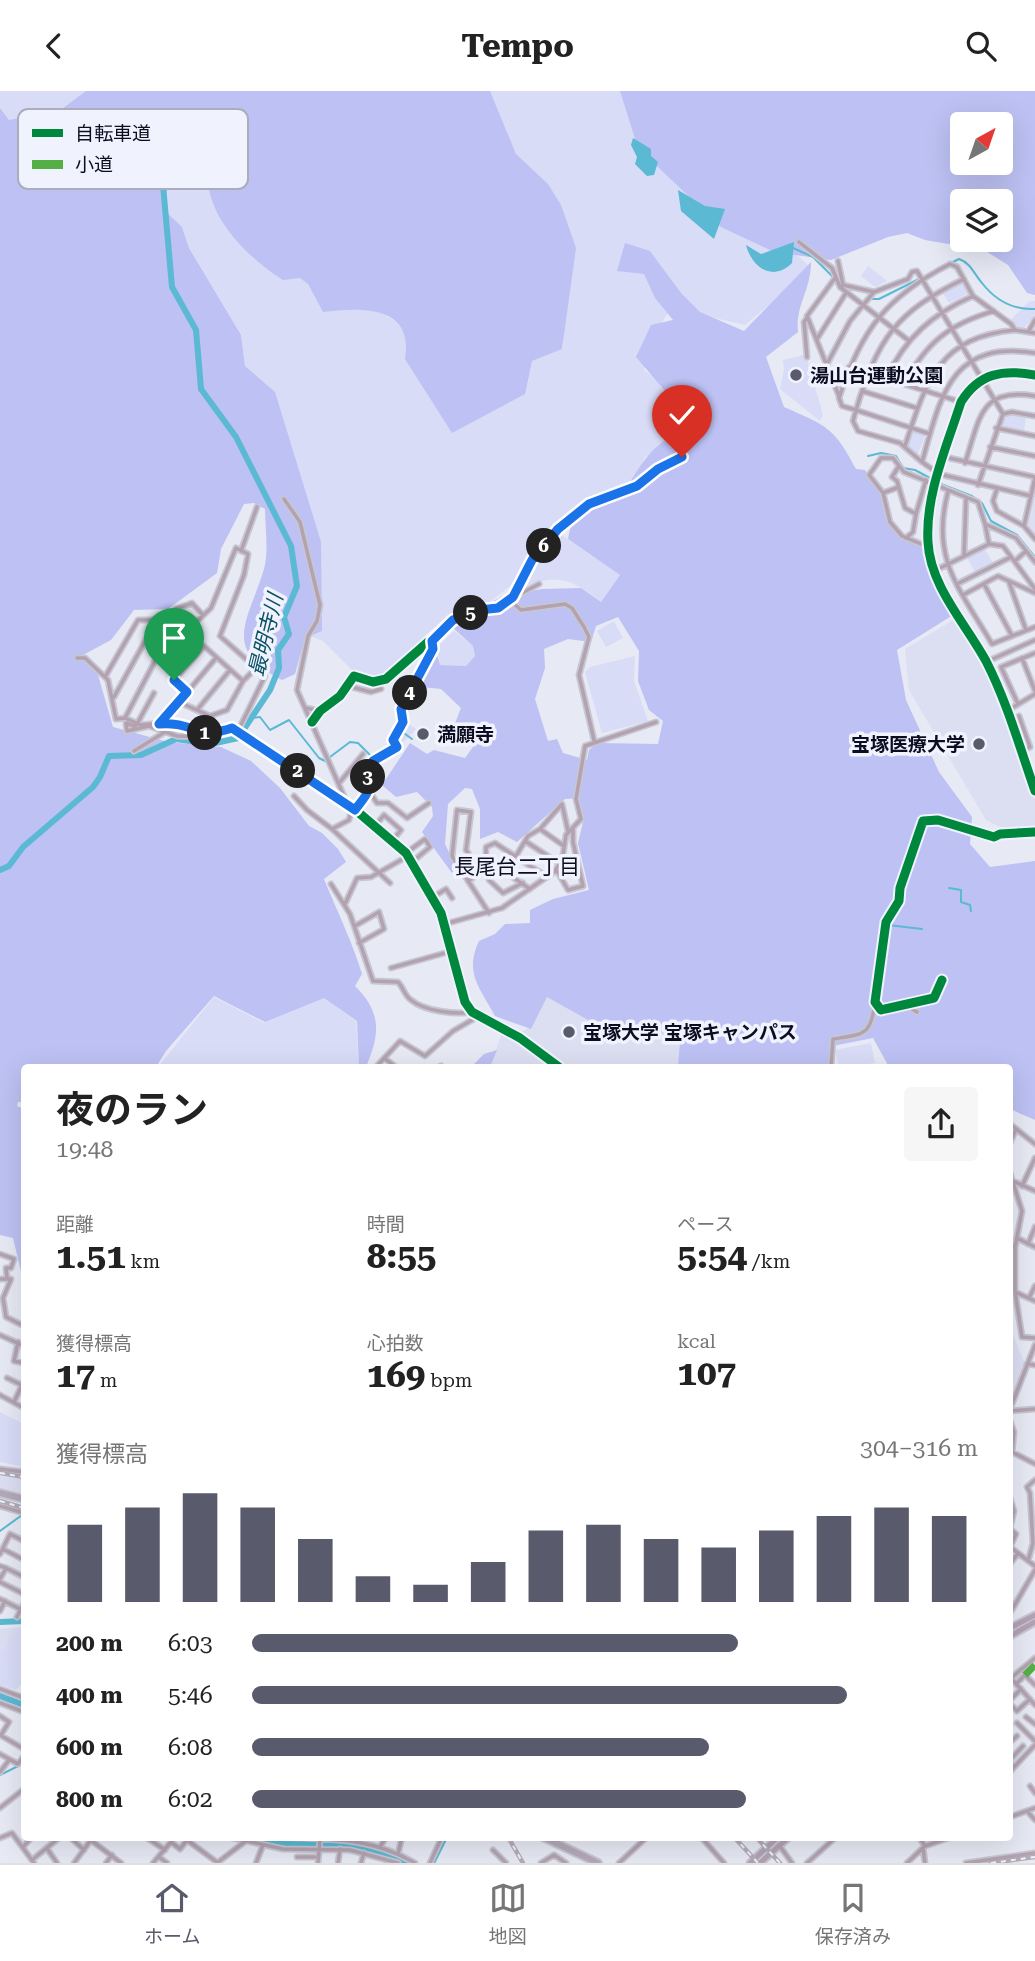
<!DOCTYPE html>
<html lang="ja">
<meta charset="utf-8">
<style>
:root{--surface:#fff;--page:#f6f6f6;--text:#222;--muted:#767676;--line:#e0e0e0;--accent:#595a6b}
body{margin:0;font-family:"Roboto Serif","Noto Sans JP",serif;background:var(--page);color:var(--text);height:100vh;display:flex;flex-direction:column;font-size:26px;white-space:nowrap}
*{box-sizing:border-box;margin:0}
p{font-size:23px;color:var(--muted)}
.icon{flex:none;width:38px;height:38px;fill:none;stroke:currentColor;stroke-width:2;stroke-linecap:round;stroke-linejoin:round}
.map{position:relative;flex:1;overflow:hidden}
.sheet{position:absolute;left:21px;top:973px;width:992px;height:777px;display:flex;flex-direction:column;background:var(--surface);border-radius:7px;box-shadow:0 7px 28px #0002}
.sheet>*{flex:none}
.needle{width:46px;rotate:40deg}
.fabs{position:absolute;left:950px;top:21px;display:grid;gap:14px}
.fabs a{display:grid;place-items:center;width:63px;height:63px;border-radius:7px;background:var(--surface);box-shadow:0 7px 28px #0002;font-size:35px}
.pin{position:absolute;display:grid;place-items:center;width:60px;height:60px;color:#fff;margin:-72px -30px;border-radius:50% 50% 50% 0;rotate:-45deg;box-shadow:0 0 7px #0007}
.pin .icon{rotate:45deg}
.km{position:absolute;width:35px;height:35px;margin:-18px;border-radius:50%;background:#222;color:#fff;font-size:19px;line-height:35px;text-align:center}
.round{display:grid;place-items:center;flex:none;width:74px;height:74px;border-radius:7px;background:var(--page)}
.head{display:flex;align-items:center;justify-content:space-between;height:119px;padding:0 35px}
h1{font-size:38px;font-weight:700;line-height:52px}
.metrics{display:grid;grid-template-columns:repeat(3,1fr);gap:10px;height:119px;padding:7px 35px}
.metrics div{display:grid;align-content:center}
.metrics b{font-size:35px;font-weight:700}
.metrics small{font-size:19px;font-weight:400}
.metrics p{font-size:19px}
.chart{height:196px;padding:14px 35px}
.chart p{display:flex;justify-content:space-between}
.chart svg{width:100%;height:126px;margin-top:7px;stroke:var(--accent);stroke-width:6}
ul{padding:0 35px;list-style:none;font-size:23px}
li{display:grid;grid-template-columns:112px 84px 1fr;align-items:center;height:52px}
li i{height:18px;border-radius:9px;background:var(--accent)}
header{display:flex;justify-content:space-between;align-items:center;height:91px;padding:0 35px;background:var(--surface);font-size:32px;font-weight:700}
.menu{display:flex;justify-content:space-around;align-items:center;height:98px;border-top:2px solid var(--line);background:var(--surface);font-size:19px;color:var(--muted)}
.menu a{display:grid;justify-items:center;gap:4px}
.menu .current{color:var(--accent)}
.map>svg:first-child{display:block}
.built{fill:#dcdef2}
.green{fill:#d8dcf7}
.forest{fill:#bdc1f3;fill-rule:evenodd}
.water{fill:#5bb9d3}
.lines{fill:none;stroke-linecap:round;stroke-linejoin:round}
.stream{stroke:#5bb9d3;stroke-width:2}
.river{stroke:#5bb9d3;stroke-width:6}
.minor-casing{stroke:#c5c7d2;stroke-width:7}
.major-casing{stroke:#c5c7d2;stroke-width:9}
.highway-casing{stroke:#c5c7d2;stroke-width:10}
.minor{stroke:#b4a2b0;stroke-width:3.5}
.major{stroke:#b4a2b4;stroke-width:5}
.highway{stroke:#b5a8b9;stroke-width:6}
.rail-casing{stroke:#b2acb7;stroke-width:4.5}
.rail{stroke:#f0f2fe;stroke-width:2;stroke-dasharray:5;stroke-linecap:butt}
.quiet{stroke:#54b045;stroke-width:7;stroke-dasharray:14 7;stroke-linecap:butt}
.cycleway-casing{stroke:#f0f2fe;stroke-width:13}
.cycleway{stroke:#00873e;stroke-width:9}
.route-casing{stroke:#fff;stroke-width:14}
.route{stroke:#1a73e8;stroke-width:9}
.poi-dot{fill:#595a6b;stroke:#f0f2fe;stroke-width:2.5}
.labels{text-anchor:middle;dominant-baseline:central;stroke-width:7;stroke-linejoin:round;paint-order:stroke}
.poi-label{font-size:19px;font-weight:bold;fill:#0c0d20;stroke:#f0f2fe;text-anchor:start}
.water-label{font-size:21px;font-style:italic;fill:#0c5263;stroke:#f0f2fe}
.neighbourhood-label{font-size:21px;fill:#0c0d20;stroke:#f0f2fe}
.key{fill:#f0f2fe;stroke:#acadbb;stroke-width:2}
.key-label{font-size:19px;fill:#0c0d20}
</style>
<header><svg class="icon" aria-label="back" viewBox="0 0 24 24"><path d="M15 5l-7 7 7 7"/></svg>Tempo<svg class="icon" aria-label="search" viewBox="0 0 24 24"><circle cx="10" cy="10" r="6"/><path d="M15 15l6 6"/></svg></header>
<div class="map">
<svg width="1035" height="1772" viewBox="0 0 1035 1772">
<rect width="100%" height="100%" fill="#e7e9f5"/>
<!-- built -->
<path class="built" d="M1035,400v45l-8,-10z
M955,528l36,61 44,120v29l-35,-2 -14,-7 -77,-130 -4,-41z
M544,903l108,32 31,16 -3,25h-115l-47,-34 9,-4z
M503,940l44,30 -3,6h-55z
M1010,1237l15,36 -15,37z
M0,1385l24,3v14l-24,-4z
M24,1536v54l-8,9 -16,-5v-56z"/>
<!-- green -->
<path class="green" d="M0,0h86l-23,17 -55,12 -8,-12z
M490,0h131l188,175 -13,16 -51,43 -43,-10 -23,-18 -23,34 -12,39 33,25 13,30 -45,32 -13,23 -45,18 -28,28 -50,61 -21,16 -44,20 -54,49 -10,6 -22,-2 -35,-35 -12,-5 -36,-244 -30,-26 -4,-31 -52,-87 -7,-21 -19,-18c5,-31 18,-57 45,-75l12,5 -13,40 101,105 15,28c33,-4 69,-8 85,27l124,22 31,-13 1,-29 -16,-135 -32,-30z
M868,175l19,15 -12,6 -14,-11z
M962,187l7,15 -20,10 -9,-14z
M1030,210h5v14l-11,13 -8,-2 -5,-7z
M803,264l4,4 16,56 -3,6 -40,-32 4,-19 -1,-10z
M1012,323l14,2 -2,16 -25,-6 6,-10z
M912,338l14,5 -9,22 -11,-9z
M556,440l64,44 -19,27c-28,-21 -41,-30 -77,-15l10,-25z
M984,457l9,15 -18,9 -9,-16z
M614,530l9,17 -17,9 -9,-16z
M454,540l19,15 2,10 -9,10 -27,-1 -1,-19z
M635,565l-1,25 14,40 -46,12 -17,-61 5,-5z
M409,633l7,5 -16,17 -6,-6 8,-13z
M322,905l34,25 3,46h-201l56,-70 50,26z
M871,952l4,20 -36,4 -4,-17z
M0,1321l24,12v43l-24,-5z
M24,1541v47l-8,10 -16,-5v-27l12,-23z"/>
<!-- forest -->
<path class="forest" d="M86,0h404l26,63 32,30 13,21 15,43 -14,101 -30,12 -7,33 -73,39 -47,-74c9,-54 -43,-52 -82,-47l-15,-28 -8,-6 -17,2c-33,-21 -71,-57 -75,-98 -2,-13 8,-31 12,-43l-12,-5c-27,18 -40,44 -45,75l19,18 7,21 52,87 4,31 30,26 46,150 1,89 -17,7 -10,36 -13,6c-62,-31 -33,-60 -18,-111 5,-18 1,-42 1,-60l-11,-6 -10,1 -23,45 -4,24 -49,36 -34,1 -23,30 -28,15 15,20 15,52 55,15 53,5 30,14 29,27 29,38 13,7 16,16 8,13 -22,17c13,32 28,62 38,95l-7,12c27,27 25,48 11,81h-7l-2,-46 -33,-23 -59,24 -51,-26 -48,55 -10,16h-132v35h-6l-1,4 7,3v175l-11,-46 -13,-3v-1127l9,12 54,-12z
M620,0h415v204l-8,-2 -19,-28 -24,-15 -59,-10 -18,-7 -19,4 -57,23 -57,-8 -53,-25 -83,-79zM962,33h39v39h-39zM962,110h39v39h-39z
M625,152l25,8 31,42 19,19 44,19 67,-69c0,29 -16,43 -13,70l-32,25 18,50c43,19 50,20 72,62l9,1 16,21 7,25 13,20 25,12 10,34 17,33 -56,35 9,50 33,72 33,45 -2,27 20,23 45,-6v259l-25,-11v-42h-121l-16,-29 -40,8v21h-155l2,-25 -29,-15 -27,13 -77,-43 -16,32 -36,-13c-15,-28 -31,-43 -16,-75l16,-7 10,-10 25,-1v-13l23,-11 36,-9 -11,-47 6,-25 -5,-20 -14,1 -48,43 -19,-10 -18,7v-30l-8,-20 -7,-1 -17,16 -3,40 11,23 -4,6 -30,-41 11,-16 -1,-9 -15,-15 -21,5 -14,-12 28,-42 17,11 7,-4 31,8 8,-11 -21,-16 9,-23 -20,-19 -19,-2 -11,15 -5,18 -3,-7 33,-62 4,14 26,1 9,-10 -2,-10 -21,-19 50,-31 40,-7 39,-1 20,14 19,-27 -52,-36c6,-37 26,-42 59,-52 19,-31 27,-44 61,-59l-22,-36 -30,-35 15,-32 22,-5 -18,-22 -11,-24 -27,-3zM618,526l21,34 -1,30 11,29 14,11 -5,23 -61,-1 -8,7 -2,10 -24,-7 -6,-14 -9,2 -13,-42 10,-31 -1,-19 24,-10 23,3 5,-16z
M497,959l-7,17h-19l13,-13z"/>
<!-- water -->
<path class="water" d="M633,47l18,11v7l7,6 -4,13 -7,1 -12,-12 2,-7 -6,-12z
M678,99l27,16 20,3 -11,30 -33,-28z
M794,151l-2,21c-19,19 -40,5 -46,-18l15,9z"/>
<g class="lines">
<!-- stream -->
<path class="stream" d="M793,157l20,9 20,20
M841,195l15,4
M868,201l4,7h7l80,-40c12,4 15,15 23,24 14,18 31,27 53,26
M868,365l13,-3 15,3 7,12 12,2 26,14 31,12 10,7 9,18 26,14 18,22
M251,627l9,-1 10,13 19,-10 30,38 6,3
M401,640l11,8
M392,657l-3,-8 12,-19 -2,-11 5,-10
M330,666l20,-15 8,1 13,13 10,-1
M949,797l12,2v12l9,3 1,6
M888,834l34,4
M0,1440l22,-16
M0,1684l24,-12"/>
<!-- river -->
<path class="river" d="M0,779l9,-4 14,-19 70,-60 7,-10 9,-21 32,-1 35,-16 35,5 27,-6 32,-48 9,-22 -1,-18 11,-16 -5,-17 13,-31 -6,-40 -55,-109 -35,-48 -5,-59 -24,-43 -9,-102 4,-43
M0,1531l24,-1
M0,1605l24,9
M252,1746l34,6 74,4 46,16
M432,1772l13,-26"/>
<defs>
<path id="minor" d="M799,151l33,26 8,19 68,53
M838,170l5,24 31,7
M835,187l-28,38 32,80
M1028,241l7,-12
M817,248l29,-46
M807,266l-3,-35 3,-4
M827,273l23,-43 24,-29 34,-13 4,-7 5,-1 86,143 -25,71
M849,276l112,35
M1035,284c-32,-6 -56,-2 -74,27 -14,44 -36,93 -33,140 2,44 38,82 58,119 21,41 34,87 49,130
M886,288c19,-41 46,-65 87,-83
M904,293c22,-41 45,-60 90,-73
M862,300l55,17
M1003,323l9,-2 23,4
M996,337l39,8
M930,343l-74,-24c22,-72 40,-98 108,-131
M905,355c21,-64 33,-109 110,-116
M990,356l45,9
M945,366l90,20
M922,371l-22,-19 -42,-12 -5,-10 3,-11 -14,-4 -3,-8c22,-68 47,-101 111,-134l7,3 16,29 38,28 4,6 20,3
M965,372c15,-44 14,-76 70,-67
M899,375l-7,11 5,4 8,27 11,6 -3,18 -7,6
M1035,387l-11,48 11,13
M997,398l-4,12 4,10 27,15
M948,401c-18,67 12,97 44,152l43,-17
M883,402l16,-6
M1031,405l-92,-22 -17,-12c19,-66 28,-122 113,-109
M284,408l16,23 20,83 -3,16 -9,15 -11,54 50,113
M916,423l10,-34
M928,452l-7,1 -19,-8 -12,-14 -7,-29 -14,-18 12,-17h12l11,14 74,30 7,22 31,14 19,24
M989,453l14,2 32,43
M241,460l16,-44
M964,465l2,-57
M1015,470l11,-10
M934,480l55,-27 -4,-20
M1009,491l17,48
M539,493l-19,10 -7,9 8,7 44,-6 7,4 12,19 5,10 -10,38 15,65
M957,493l54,-27
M984,493l27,50
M963,504l35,-19 37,17
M77,567h8l23,22 8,39 9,-1 16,7 20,-2 18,-21 31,14 17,-6 16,-29 13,-13
M1022,567l13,33
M986,571l49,-22
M105,586l33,-57h27l11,-11 16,-6 11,12
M348,595l23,6 10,-3
M187,601l-13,-12 30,-34 39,35
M114,606l34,-61 17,-16
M179,611l37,-44
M1018,613l-17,-37 34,-14
M306,617l14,3
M197,619l33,-40
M1007,620l28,-17
M1019,625l11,31 -9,4
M125,627l30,-57 56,-53 25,-60 12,6 -4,21 -24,61 45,40 -27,55
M312,631l8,-11 20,-15 14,-20 19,6 13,-3 67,-59 26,-10 19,-2 15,-10 19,-38 26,-31 31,-25 48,-18 21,-17 24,-12
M137,633l17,-31
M138,633l-4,2 -8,-3 1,8 22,-5 28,10 32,1 4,-3
M159,633c33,-3 39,16 73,4l120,79 54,46 35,60 24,89 7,10 48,26 39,29
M134,660l31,-19
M340,691l23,-28
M369,700l8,12h11l19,15 22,-15
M294,705l13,14 25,19 58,54
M355,719c10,-14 19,-20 11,-36l7,-13 24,-14 -4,-7 10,-18 -2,-13 32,-61 -1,-7
M375,735l9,-11 17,15 -9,11
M332,738l17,-9 3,-13
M540,738l24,17
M525,750l35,23
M406,762l19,-14 5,8 -18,15
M516,765l12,-20 12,-7 22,-25 6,27
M492,772l-3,17 14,13 20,-10
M556,778l12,21 15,-4 -10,-44v-14
M468,790l13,-9 -15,-22 5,-38 -14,-2 -5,46 37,57
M331,793l19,30 23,67 25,1c5,5 7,14 13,18 13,11 45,15 61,12
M530,798l-44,-30v-12l9,-4 52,34
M433,806l13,-8 6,9
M345,813l12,-26 14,-1 37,-21
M445,833l57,-16 52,-36 8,-11 4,-26 15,-16 -5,-20 9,-53 71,-24
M355,835l24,-14 5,17 -25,14
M391,877l61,-17
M942,889l-8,18 -49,11 -4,1 -6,-8 11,-80 13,-21 1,-13 23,-67 15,-1 56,17 6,-3 35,-2
M904,913l13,8
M384,967l12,9
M376,976l24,-26 25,15 28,-25 24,-14
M439,976l2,-1
M831,976l2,-28c31,-5 38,-3 42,-37
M1010,1033l25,20
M1010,1052l6,-14
M1010,1082l12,38 -7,36 -5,-3
M1013,1090l22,10
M1022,1095l13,-28
M1017,1147l18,9
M1028,1153l7,-17
M0,1163l14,5 -3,9h-5l1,10
M0,1188h11l-8,19 3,19 18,9
M1015,1201v-45
M1029,1207l6,-12
M1035,1210l-20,-9 7,45 13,1
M0,1244l24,11
M18,1251l-4,19 10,2
M1027,1273l8,1
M7,1287l17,8
M0,1304l24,13
M14,1311l10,-21
M1010,1318l25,-64
M1010,1320l25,-2
M1010,1330l4,11 -2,20 23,12
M0,1378l24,3
M1010,1407l4,13 -4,17
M0,1415l24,7
M1010,1438l6,5 -6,13
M1010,1456l25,19
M3,1458l21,11
M0,1463l10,-20 14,7
M1028,1470l5,-18 -3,-50 -3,-6 8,-7
M1010,1473l8,-11
M0,1475l6,2 -6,11
M6,1477l18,9
M0,1491l24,12
M0,1508l24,12
M0,1520l5,-10
M1010,1522l25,-43
M17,1526l7,-14
M1010,1586l25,28
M1011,1587l24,-20
M1016,1593l9,-9 10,10
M0,1598l24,9
M1010,1609l11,-11
M0,1612l24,9
M1010,1613l7,7 13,-12
M0,1625l9,6 -8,13
M1026,1626l9,7
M1017,1632l18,18
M1010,1634v1
M0,1644l24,14
M1010,1651l7,-6
M0,1663l18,10 6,-8
M1010,1669l13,-14
M1010,1671l4,5 -4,5
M1014,1676l21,-22
M0,1681l9,-12
M1030,1695l5,7
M0,1717l24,-19
M1027,1720l8,9
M1010,1726l25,-9
M70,1746l14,13
M146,1746l19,13
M229,1746l54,12 67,1 48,13
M274,1746c51,2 95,-1 141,26
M701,1746l23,26
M919,1746l6,9
M0,1747l12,-5 22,30
M92,1750l29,22
M779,1754l13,18
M23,1756l9,-10
M380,1756l6,-10
M923,1757l2,15
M48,1759l9,13
M493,1759l13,13
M398,1763l4,-17
M159,1766l8,6
M297,1766h18
M32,1769l28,-23
M74,1772l19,-26
M106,1772l6,-8
M153,1772l18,-21 9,7 7,-9 31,23
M217,1772l34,-26
M256,1772l7,-18
M318,1772l2,-24
M338,1772l2,-14
M361,1772l3,-10
M430,1772l12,-26
M541,1772l13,-8 12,8
M619,1772l28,-26
M807,1772l29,-26
M907,1772l18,-17 26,-9
M966,1772l69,-10"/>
<path id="major" d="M1010,1537l25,-13
M1010,1545l25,-14
M750,1772l28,-26
M760,1772l29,-26"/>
<path id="highway" d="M0,1402l24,6
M543,1746l55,26"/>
</defs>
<!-- minor casing -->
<use href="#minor" class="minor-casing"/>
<!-- major casing -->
<use href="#major" class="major-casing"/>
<!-- highway casing -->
<use href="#highway" class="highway-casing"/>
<!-- minor -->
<use href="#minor" class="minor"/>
<!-- major -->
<use href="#major" class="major"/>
<!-- highway -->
<use href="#highway" class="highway"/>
<defs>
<path id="rail" d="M0,1382l24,4
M0,1410l24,7
M508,1746l15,26
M734,1746l24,26
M756,1746l24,26
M991,1772l44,-6"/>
</defs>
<!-- rail casing -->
<use href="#rail" class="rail-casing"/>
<!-- rail -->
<use href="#rail" class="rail"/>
<!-- quiet -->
<path class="quiet" d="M1025,1584l10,-10"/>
<defs>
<path id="cycleway" d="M1035,284c-32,-6 -56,-2 -74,27 -14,44 -36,93 -33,140 2,44 38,82 58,119 21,41 34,87 49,130
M312,631l8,-11 20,-15 14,-20 19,6 13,-3 67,-59 26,-10 19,-2 15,-10 19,-38 26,-31 31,-25 48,-18 21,-17 24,-12
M159,633c33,-3 39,16 73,4l120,79 54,46 35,60 24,89 7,10 48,26 39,29
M942,889l-8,18 -49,11 -4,1 -6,-8 11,-80 13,-21 1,-13 23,-67 15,-1 56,17 6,-3 35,-2"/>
</defs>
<!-- cycleway casing -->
<use href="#cycleway" class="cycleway-casing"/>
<!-- cycleway -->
<use href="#cycleway" class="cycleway"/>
</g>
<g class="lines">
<defs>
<path id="route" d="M174,589l13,12 -28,32c33,-3 39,16 73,4l123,82c10,-14 19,-20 11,-36l7,-13 24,-14 -4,-7 10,-18 -2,-13 32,-60 -1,-8 21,-21 26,-10 19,-2 15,-11 19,-37 26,-31 31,-25 48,-18 21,-17 24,-12"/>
</defs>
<!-- route casing -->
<use href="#route" class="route-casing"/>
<!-- route -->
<use href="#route" class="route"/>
</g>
<!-- markers -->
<g class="poi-dot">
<circle cx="796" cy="284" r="7"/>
<circle cx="423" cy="643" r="7"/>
<circle cx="979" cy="653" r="7"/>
<circle cx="569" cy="941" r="7"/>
</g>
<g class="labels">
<!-- poi labels -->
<g class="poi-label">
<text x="810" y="284">湯山台運動公園</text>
<text x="437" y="643">満願寺</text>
<text x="965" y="653" text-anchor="end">宝塚医療大学</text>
<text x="583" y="941">宝塚大学 宝塚キャンパス</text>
</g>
<!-- water labels -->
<g class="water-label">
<text transform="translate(266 544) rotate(-76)">最明寺川</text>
</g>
<!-- neighbourhood labels -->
<g class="neighbourhood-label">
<text x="517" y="776">長尾台二丁目</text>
</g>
</g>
<!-- legend -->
<rect x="18" y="18" width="230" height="80" rx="10" class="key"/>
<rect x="32" y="38" width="31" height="8" fill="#00873e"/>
<rect x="32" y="69" width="31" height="9" fill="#54b045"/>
<g class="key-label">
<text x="75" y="49">自転車道</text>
<text x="75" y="80">小道</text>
</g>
</svg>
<div class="fabs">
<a><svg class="needle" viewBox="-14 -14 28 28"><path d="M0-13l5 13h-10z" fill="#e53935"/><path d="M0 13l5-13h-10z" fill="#767676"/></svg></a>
<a><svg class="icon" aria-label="layers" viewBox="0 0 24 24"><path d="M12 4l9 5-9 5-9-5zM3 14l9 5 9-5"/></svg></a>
</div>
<div class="pin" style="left:174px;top:589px;background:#1e9e55"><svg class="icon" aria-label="arrive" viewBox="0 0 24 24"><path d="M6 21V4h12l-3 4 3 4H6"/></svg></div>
<div class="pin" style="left:682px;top:366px;background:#d93025"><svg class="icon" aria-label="check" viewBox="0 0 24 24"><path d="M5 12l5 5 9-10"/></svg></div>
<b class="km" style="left:205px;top:642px">1</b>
<b class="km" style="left:298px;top:680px">2</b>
<b class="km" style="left:368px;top:686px">3</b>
<b class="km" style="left:410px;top:602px">4</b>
<b class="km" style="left:471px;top:522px">5</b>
<b class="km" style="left:544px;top:455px">6</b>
<section class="sheet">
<div class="head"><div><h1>夜のラン</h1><p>19:48</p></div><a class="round"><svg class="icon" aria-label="share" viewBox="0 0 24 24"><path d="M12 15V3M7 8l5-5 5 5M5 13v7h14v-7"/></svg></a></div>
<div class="metrics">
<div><p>距離</p><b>1.51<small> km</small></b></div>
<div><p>時間</p><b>8:55</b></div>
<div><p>ペース</p><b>5:54<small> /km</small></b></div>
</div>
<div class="metrics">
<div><p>獲得標高</p><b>17<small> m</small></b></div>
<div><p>心拍数</p><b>169<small> bpm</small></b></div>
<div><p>kcal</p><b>107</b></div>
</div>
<div class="chart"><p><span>獲得標高</span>304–316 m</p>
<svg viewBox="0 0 160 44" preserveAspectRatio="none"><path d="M5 44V17M15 44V11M25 44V6M35 44V11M45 44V22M55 44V35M65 44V38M75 44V30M85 44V19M95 44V17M105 44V22M115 44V25M125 44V19M135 44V14M145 44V11M155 44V14"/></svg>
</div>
<ul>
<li><b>200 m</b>6:03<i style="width:67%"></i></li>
<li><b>400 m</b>5:46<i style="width:82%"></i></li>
<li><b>600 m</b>6:08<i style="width:63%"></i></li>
<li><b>800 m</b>6:02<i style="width:68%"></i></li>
</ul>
</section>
</div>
<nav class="menu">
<a class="current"><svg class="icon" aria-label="home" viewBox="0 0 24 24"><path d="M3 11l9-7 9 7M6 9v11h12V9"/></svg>ホーム</a>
<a><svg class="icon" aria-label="map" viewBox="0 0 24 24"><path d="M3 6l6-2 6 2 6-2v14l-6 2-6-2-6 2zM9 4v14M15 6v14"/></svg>地図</a>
<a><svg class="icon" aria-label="saved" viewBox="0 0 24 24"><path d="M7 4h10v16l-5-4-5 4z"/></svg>保存済み</a>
</nav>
